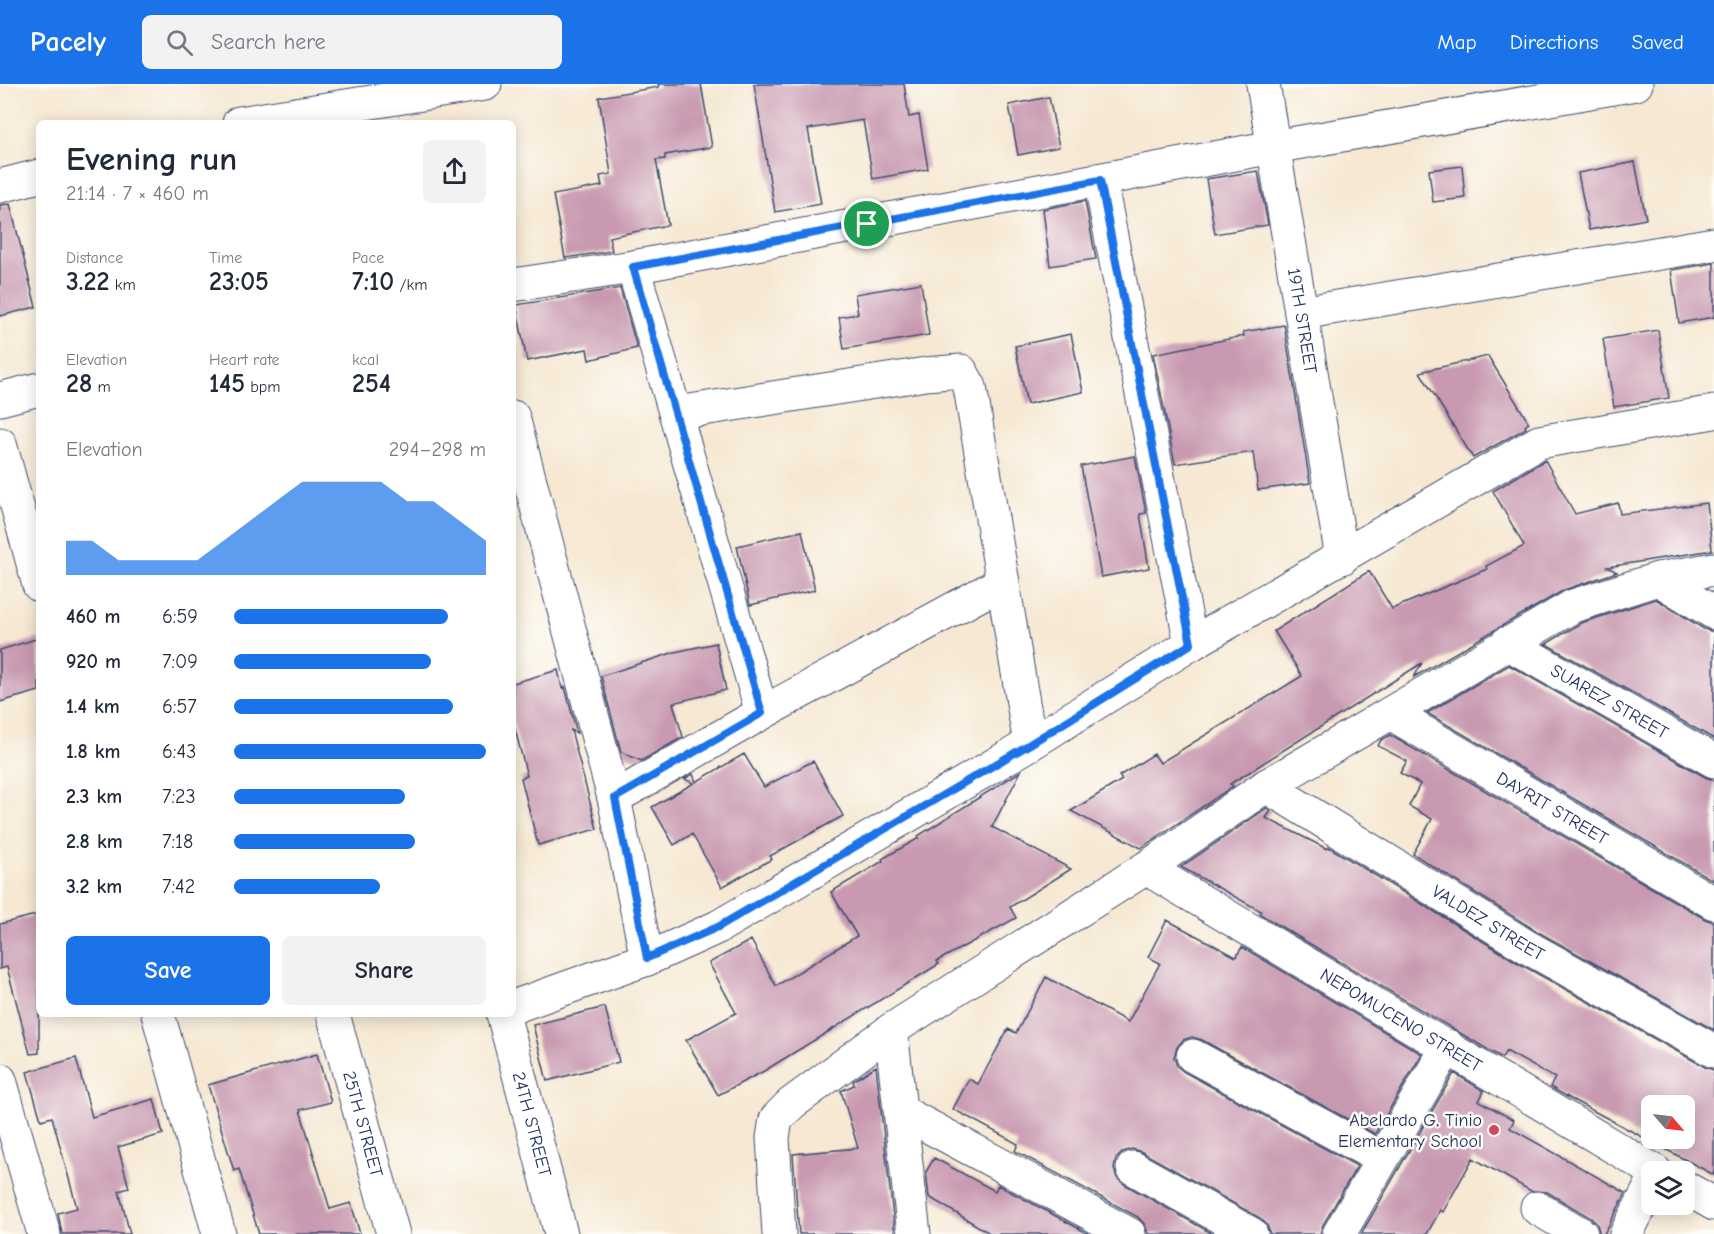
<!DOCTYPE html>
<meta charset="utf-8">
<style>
:root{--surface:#fff;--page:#f2f2f3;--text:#1f2937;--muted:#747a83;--accent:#1a73e8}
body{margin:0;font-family:"Comic Neue",sans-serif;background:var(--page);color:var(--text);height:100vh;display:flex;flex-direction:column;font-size:22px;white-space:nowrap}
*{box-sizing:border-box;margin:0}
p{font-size:20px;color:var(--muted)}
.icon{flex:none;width:33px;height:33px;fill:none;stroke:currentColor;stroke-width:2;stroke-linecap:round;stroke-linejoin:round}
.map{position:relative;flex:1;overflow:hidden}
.details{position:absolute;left:36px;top:36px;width:480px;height:897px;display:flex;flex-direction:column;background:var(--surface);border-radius:9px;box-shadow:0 3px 15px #0003}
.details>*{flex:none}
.needle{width:39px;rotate:118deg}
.buttons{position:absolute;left:1641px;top:1011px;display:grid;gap:12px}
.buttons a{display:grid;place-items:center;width:54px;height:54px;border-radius:9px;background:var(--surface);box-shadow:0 3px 15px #0003;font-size:30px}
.pin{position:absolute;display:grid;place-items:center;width:51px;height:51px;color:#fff;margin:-26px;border:3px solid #fff;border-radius:50%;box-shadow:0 2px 6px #0007}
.round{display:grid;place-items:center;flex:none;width:63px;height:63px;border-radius:9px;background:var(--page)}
.summary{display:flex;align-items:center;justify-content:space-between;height:102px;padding:0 30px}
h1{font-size:33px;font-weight:600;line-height:45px}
.stats{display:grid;grid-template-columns:repeat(3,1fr);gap:9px;height:102px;padding:6px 30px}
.stats div{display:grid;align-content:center}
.stats b{font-size:26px;font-weight:600}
.stats small{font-size:16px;font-weight:400}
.stats p{font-size:16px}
.chart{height:168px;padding:12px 30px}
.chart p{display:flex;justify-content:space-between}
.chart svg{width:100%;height:108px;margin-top:6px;fill:var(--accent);opacity:.7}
.action{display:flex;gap:12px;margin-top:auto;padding:12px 30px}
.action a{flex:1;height:69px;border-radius:9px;background:var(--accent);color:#fff;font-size:24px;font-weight:600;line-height:69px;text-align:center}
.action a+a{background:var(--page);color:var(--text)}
ul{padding:0 30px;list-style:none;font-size:20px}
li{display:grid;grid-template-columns:96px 72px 1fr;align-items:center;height:45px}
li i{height:15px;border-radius:8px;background:var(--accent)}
header{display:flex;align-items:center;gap:36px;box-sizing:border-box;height:84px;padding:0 30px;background:var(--accent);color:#fff}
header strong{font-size:28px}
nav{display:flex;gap:33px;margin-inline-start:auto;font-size:21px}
.search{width:420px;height:54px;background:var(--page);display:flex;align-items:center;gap:15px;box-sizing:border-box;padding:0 21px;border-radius:9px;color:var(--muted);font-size:22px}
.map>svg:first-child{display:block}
.building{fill:#c899b0;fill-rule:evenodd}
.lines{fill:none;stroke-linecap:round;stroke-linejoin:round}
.minor-casing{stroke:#3c4b6f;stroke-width:35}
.minor{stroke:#fff;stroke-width:33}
.route-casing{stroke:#fff;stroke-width:12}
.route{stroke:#1a73e8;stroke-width:8}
.poi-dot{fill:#d1495b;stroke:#fdfcf7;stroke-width:2}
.labels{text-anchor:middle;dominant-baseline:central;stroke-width:5;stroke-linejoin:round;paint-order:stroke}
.street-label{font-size:18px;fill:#1b2f5e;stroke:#fdfcf7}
.poi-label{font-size:18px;fill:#1b2f5e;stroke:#fdfcf7;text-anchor:end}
</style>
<header>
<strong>Pacely</strong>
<div class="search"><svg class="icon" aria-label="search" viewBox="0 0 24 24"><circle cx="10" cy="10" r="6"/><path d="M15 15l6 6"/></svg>Search here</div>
<nav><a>Map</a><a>Directions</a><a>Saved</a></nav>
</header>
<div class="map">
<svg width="1714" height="1150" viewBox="0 0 1714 1150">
<rect width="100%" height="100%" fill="#fdfcf7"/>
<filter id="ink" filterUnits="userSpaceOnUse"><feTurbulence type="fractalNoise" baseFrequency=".0167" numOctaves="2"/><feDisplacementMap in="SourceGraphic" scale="12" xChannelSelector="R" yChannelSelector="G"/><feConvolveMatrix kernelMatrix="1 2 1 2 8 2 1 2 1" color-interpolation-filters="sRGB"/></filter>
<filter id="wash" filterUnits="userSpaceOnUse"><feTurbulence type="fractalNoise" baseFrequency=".008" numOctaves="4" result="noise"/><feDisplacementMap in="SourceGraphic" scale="24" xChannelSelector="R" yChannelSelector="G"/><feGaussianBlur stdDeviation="1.35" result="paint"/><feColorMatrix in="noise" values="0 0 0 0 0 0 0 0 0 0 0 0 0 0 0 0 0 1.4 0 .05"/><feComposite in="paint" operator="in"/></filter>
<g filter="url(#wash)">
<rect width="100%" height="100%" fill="#f6e8d2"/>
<g id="blocks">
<!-- building -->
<path class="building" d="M658,0h43l11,63 -47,8v4l-9,1 12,65 -59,12 3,14 -47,7 -12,-63 49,-9 -2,-10 11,-2 -12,-77 60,-10z
M754,0h150l5,33 10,-2 9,54 -55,10 -10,-59 -55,9 13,75 -46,8z
M1049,13l10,50 -41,8 -9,-50z
M1635,78l11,57 -57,11 -11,-57z
M1462,82l3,32 -32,4 -4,-32z
M1258,87l10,54 -53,9 -9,-55z
M1085,117l11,58 -46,7 -7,-57z
M10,120l26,103 -36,9v-111z
M1714,179v54l-35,6 -8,-53z
M921,199l8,52 -85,14 -5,-32 19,-3 -3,-20z
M620,204l17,60 -48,12 -2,-11 -60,12 -11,-56z
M1284,241l26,158 -52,7 -5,-38 -78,12 -22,-110 91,-18 -1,-4z
M1658,246l11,68 -55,9 -11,-68z
M1071,250l12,58 -56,12 -12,-58z
M1488,272l41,67 -4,3 1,2 -53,30 -53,-86z
M1135,372l11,57 -6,1 9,54 -48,9 -20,-111z
M1545,376l30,54 43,-11 2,11 87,-11 5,47 -105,17 10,5 -53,18 -150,87 8,-14 -192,121 3,2 -92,62 -70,-37 51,-31 -3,-4 35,-22 6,9 142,-87 -28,-45 95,-60 23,38 95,-40 -1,-3 38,-20 -31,-55z
M802,447l13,59 -65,15 -13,-59z
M1656,515l48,30 10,3v107l-168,-95 35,-21z
M39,554v53l-39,11v-52z
M716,559l10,47 -53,13 10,34 -42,24 -20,-9 -20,-76 74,-24z
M1509,581l196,112 9,3v101l-287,-168z
M558,586l4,18 3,-1 12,46 -6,-3 26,99 -59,16 -17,-67 6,-2 -14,-55v-38z
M1390,651l315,184 9,3v108l-176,-98 -125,-78 19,-35 -23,-13 11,-22 -20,-11 7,-12 -29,-15 3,-6z
M744,670l20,33 49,-26 30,55 -73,40 2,3 -50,28 -30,-53 -18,11 -22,-38 42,-24 -10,-4 9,-5 3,8z
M1021,687l-29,56 79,42 -61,38 6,11 -79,43 2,3 -175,107 -46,24 -32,-55 50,-27 -27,-50 42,-23 25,46 81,-50 -26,-44 52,-31 -1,-2 37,-21 -1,-2z
M1267,724l4,3 -5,7 61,31 2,-2 191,117 185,103 9,3v105l-143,-76 -21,-12 5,-9 -49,-27 -4,7 -242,-144 1,-3 -80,-44zM1652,1022h32v32h-32z
M39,830v139l-9,1 -23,-87 -7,2v-45z
M1167,836l69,37 6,-10 180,107 -47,80 -173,-94 -10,-3 -9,3 -6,7 -3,10 3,9 7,6 173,94 -34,59 -3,9h-50l-3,-9 -7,-7 -118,-66 -10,-3 -9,3 -7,7 -2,10 3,9 7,6 89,50h-65l-3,-9 -7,-8 -123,-66 3,-7 -65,-35 16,-30 9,5 30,-55 8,4 30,-56 82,45 32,-59 -12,-6z
M605,923l14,55 -72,19 -14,-56z
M317,970l14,48 -31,8 30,99 21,-6 9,31h-101l-20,-65 -5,2 -26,-86z
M76,974l16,59 62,-18 9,35 -45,13 11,41 -10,3 11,43h-68l-4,-21 19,-5 -25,-91 -11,3 -14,-48z
M876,982l19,168h-96l-6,-80 65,-6 -17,-57 13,-6 -1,-4z
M1454,989l30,18 -5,10 35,19 -4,8 116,65 -22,41h-4l-3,-10 -6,-6 -44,-26 -16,-1 -58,-33 -30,54 -3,-2 -13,24h-66z
M934,1074l61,33 3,-6 91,49h-98l-62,-37 -3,-25z"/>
</g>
</g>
<g filter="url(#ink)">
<use href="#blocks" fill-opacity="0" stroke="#3c4b6f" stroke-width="1.5"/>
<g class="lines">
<defs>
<g id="minor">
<path id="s1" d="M1263,0l79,474"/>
<path d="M239,39l246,-39"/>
<path d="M1100,96l91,464"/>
<path d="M0,102l39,-10"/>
<path d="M633,183l129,446"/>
<path d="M513,201l120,-18 640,-120 363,-63"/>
<path d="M1301,229l413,-69"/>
<path d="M0,315l39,-10"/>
<path d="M677,329l249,-39 35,-3 9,16 60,357"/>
<path d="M513,333l101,381 33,161"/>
<path d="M0,360l39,141"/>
<path d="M1658,495l56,34"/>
<path id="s2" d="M1507,559l207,118"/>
<path id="s3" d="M1392,630l322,189"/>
<path id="s4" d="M1266,702l263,162 185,103"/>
<path d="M614,714l148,-85 241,-131"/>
<path id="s5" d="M1146,784l510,304"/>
<path d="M513,923l134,-48 71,-32 312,-183 161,-100 348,-202 175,-30"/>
<path d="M158,930l61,220"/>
<path id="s6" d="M333,930l60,220"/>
<path id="s7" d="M503,930l58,220"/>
<path d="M891,946l23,204"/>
<path d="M1193,972l188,102"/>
<path d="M0,996l44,154"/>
<path d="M902,1028l227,122"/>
<path d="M1133,1084l118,66"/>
<path d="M1684,1103l30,17"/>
<path d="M1537,1124l44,26"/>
<path d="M779,1150l-6,-96 3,-19 15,-15 100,-74 255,-162 120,-82 307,-180 85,-27 56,-10"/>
<path d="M1339,1150l109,-188"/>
<path d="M1626,1150l26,-50"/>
</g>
</defs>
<!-- minor casing -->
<use href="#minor" class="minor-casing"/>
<!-- minor -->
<use href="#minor" class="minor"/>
</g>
</g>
<g class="lines" filter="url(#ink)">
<defs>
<path id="route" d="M1100,96l91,464 -161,100 -312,183 -71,31 -32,-160 147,-85 -129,-446z"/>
</defs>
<!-- route casing -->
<use href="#route" class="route-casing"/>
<!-- route -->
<use href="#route" class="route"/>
</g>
<!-- markers -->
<circle class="poi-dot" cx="1494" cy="1046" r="6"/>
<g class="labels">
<!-- street labels -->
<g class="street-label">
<text stroke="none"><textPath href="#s1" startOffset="240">19TH STREET</textPath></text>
<text stroke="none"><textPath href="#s2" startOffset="118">SUAREZ STREET</textPath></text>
<text stroke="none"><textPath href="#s3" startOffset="186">DAYRIT STREET</textPath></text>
<text stroke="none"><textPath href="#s4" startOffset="261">VALDEZ STREET</textPath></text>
<text stroke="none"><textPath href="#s5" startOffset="297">NEPOMUCENO STREET</textPath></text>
<text stroke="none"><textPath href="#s6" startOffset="114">25TH STREET</textPath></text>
<text stroke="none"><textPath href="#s7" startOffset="114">24TH STREET</textPath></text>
</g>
<!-- poi labels -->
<g class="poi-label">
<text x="1482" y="1036">Abelardo G. Tinio<tspan x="1482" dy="21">Elementary School</tspan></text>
</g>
</g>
</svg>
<div class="buttons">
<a><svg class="needle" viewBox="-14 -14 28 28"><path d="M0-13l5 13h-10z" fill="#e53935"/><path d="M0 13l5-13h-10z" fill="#747a83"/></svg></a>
<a><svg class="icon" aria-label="layers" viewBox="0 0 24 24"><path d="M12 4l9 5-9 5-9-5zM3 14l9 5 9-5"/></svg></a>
</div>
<div class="pin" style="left:867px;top:140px;background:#1e9e55"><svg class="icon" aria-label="arrive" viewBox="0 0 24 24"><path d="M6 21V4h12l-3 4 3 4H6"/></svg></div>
<section class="details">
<div class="summary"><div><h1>Evening run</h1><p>21:14 · 7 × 460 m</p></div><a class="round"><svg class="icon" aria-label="share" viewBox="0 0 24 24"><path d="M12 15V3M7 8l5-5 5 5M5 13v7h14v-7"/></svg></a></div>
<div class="stats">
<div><p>Distance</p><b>3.22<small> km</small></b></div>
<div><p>Time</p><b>23:05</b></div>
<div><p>Pace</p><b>7:10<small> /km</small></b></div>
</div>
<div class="stats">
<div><p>Elevation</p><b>28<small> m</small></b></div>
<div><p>Heart rate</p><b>145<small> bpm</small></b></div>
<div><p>kcal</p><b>254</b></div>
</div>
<div class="chart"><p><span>Elevation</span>294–298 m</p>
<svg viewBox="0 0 160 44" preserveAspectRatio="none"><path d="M0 44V30L10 30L20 38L30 38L40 38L50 38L60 30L70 22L80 14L90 6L100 6L110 6L120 6L130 14L140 14L150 22L160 30V44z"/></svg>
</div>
<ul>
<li><b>460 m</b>6:59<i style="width:85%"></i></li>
<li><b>920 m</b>7:09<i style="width:78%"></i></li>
<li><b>1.4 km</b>6:57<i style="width:87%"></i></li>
<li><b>1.8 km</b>6:43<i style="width:100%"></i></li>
<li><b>2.3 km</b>7:23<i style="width:68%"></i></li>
<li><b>2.8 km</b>7:18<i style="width:72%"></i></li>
<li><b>3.2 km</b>7:42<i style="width:58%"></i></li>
</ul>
<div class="action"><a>Save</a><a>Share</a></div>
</section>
</div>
